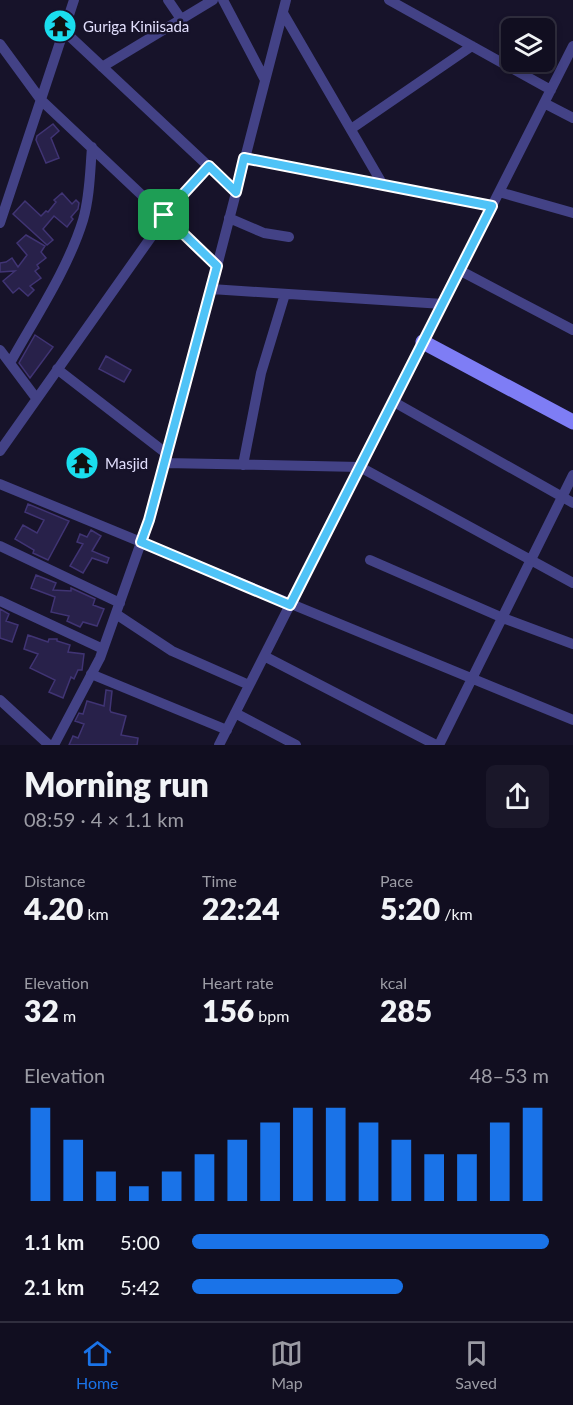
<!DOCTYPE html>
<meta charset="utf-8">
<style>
:root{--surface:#110e20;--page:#1a1729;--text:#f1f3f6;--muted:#9c9ca5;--line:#302e3e;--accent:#1a73e8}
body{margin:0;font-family:Lato,sans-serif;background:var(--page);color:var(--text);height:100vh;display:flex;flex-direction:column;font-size:22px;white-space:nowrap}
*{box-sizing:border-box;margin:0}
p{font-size:20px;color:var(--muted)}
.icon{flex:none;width:33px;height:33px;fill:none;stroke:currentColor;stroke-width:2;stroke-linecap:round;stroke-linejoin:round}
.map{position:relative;height:745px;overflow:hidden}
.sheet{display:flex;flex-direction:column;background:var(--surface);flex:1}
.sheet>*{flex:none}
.fabs{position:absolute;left:501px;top:18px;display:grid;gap:12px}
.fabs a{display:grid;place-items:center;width:54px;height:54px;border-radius:9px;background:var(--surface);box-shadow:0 3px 9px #0003,0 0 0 2px var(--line);font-size:30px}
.pin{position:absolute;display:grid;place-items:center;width:51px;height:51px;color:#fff;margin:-26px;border-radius:12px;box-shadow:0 3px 9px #0006}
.round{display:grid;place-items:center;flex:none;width:63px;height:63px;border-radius:9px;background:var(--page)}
.head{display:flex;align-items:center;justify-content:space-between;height:102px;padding:0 24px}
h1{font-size:33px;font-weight:800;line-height:45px}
.metrics{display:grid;grid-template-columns:repeat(3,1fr);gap:9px;height:102px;padding:6px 24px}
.metrics div{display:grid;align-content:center}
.metrics b{font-size:30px;font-weight:800}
.metrics small{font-size:16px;font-weight:400}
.metrics p{font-size:16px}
.chart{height:168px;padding:12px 24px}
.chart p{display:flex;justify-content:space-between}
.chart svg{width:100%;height:108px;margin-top:6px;stroke:var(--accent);stroke-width:6}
ul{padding:0 24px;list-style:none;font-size:20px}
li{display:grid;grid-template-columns:96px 72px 1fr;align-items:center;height:45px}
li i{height:15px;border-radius:8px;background:var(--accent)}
.tab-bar{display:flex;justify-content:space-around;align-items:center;height:84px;border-top:2px solid var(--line);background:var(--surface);font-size:16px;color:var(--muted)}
.tab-bar a{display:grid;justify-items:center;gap:3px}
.tab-bar .on{color:var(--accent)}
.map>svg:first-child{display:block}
.building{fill:#28214a;stroke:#403474;stroke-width:1.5}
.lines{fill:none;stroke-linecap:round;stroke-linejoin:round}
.street{stroke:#434286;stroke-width:10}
.secondary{stroke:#7e7df5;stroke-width:15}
.route-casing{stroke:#fff;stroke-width:12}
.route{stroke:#4fc3f7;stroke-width:8}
.labels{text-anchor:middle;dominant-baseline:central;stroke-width:5;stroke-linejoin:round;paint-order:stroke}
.poi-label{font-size:15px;fill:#e2dffd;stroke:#17132a;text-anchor:start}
</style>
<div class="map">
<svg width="573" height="745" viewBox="0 0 573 745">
<rect width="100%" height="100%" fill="#17132a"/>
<!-- building -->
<path class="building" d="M53,124l6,7 -8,7 8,20 -13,5 -10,-23 1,-4z
M62,193l10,11 4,-4 3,3 -1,6 -7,8 2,2 -6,8 -13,-11 -11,13 10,11 -6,5 -34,-31 12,-13 16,15 5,-5 2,1 8,-10 -2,-2z
M26,235l19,11 -4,6 5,6 -9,7 2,3 -4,3 6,7 -11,8 4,4 -6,6 -9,-8 -6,5 -10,-12 12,-10 -15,1v-9l6,-1 6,-4 6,9 9,-12 -10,-12z
M35,335l18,12 -23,31 -11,-15z
M106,356l25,14 -7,12 -25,-13z
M28,504l41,17 -21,39 -15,-7 1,-3 -19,-11 8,-14 14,8 7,-13 -19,-8z
M91,530l10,6 -9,15 17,7 -2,5 -15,-5 -9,15 -13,-7 13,-22 -6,-2 3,-8 7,3z
M36,575l20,8 -3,7 18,1v-3l24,11 -2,6 11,4 -7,17 -14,-4 -3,5 -13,-6 2,-5 -18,-4 4,-15 -24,-9z
M0,609l9,5 -3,7 12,4 -6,17 -12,-4z
M28,635l20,7 1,-3h8v2l13,4 -2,7 16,2 -2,16h-4l-4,9 -3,-2 -8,21 -14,-6 6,-12 -25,-12 8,-14 -14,-5z
M106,690l6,1 -2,19 1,2 15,4 -5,19 17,3 -1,7h-68l4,-9 5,2 6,-14 -9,-3 4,-8 4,1 4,-13 17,5z"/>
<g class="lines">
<!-- street -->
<path class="street" d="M168,0l13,19
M223,0l42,80
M389,0l162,90
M283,13l100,172
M63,30l173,162
M0,44l41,56 176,166
M102,67l111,-67
M544,103l29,15
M351,129l121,-83
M244,158l248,48
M499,192l74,21
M164,215l45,-48
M229,218l35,15 25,4
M0,223l74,-223
M459,270l114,60
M211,289l232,15
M0,350l36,48
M10,363c25,-45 58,-94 73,-143 7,-24 7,-49 9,-73
M57,369l110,85
M394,402l179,101
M0,451l166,-235
M165,463l195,4 213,116
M243,465l18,-92 24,-79
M0,484l573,236
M0,546l120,57
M370,560l133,58 70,26
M0,601l103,48
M116,614l56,37 77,34
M264,656l172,89
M91,674l136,56
M0,700l49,45
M235,713l61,32
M54,745l46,-87 49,-138 53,-196 84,-324
M219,745l354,-699
M439,745l134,-270"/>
<!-- secondary -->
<path class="secondary" d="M423,342l150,80"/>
</g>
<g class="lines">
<defs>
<path id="route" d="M244,158l248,48 -202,399 -149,-63 8,-22 68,-254 -53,-51 45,-49 27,26z"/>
</defs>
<!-- route casing -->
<use href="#route" class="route-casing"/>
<!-- route -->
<use href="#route" class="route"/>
</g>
<!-- icons -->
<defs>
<symbol id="temple-disc" viewBox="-11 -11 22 22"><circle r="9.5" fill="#1addee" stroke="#17132a"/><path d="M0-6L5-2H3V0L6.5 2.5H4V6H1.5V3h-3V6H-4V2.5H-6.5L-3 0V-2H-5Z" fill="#111"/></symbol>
</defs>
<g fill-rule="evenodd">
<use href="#temple-disc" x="41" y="7" width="38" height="38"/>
<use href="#temple-disc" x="63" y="444" width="38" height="38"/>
</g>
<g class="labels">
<!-- poi labels -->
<g class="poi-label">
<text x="83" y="26">Guriga Kiniisada</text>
<text x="105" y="463">Masjid</text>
</g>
</g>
</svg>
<div class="fabs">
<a><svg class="icon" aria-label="layers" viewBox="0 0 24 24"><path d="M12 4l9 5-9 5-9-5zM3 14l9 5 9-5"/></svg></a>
</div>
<div class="pin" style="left:164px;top:215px;background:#1e9e55"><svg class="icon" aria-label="arrive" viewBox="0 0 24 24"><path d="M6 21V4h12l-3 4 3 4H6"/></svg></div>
</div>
<section class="sheet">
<div class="head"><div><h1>Morning run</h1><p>08:59 · 4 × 1.1 km</p></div><a class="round"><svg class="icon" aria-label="share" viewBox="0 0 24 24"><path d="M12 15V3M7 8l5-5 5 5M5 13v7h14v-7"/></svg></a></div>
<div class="metrics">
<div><p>Distance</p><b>4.20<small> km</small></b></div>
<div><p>Time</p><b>22:24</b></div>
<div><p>Pace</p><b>5:20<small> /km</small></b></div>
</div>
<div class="metrics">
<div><p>Elevation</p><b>32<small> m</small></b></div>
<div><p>Heart rate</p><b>156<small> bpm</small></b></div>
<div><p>kcal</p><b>285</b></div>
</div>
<div class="chart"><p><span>Elevation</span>48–53 m</p>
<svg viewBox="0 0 160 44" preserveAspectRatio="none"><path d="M5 44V6M15 44V19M25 44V32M35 44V38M45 44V32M55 44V25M65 44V19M75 44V12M85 44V6M95 44V6M105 44V12M115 44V19M125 44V25M135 44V25M145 44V12M155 44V6"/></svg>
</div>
<ul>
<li><b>1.1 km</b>5:00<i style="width:100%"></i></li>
<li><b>2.1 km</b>5:42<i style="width:59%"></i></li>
</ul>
</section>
<nav class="tab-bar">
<a class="on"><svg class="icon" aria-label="home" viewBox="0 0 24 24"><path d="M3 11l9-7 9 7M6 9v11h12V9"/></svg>Home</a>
<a><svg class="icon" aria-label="map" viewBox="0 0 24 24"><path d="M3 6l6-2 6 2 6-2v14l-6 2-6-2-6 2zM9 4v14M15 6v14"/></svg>Map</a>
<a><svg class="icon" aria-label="saved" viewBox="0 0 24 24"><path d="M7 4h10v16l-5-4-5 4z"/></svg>Saved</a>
</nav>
